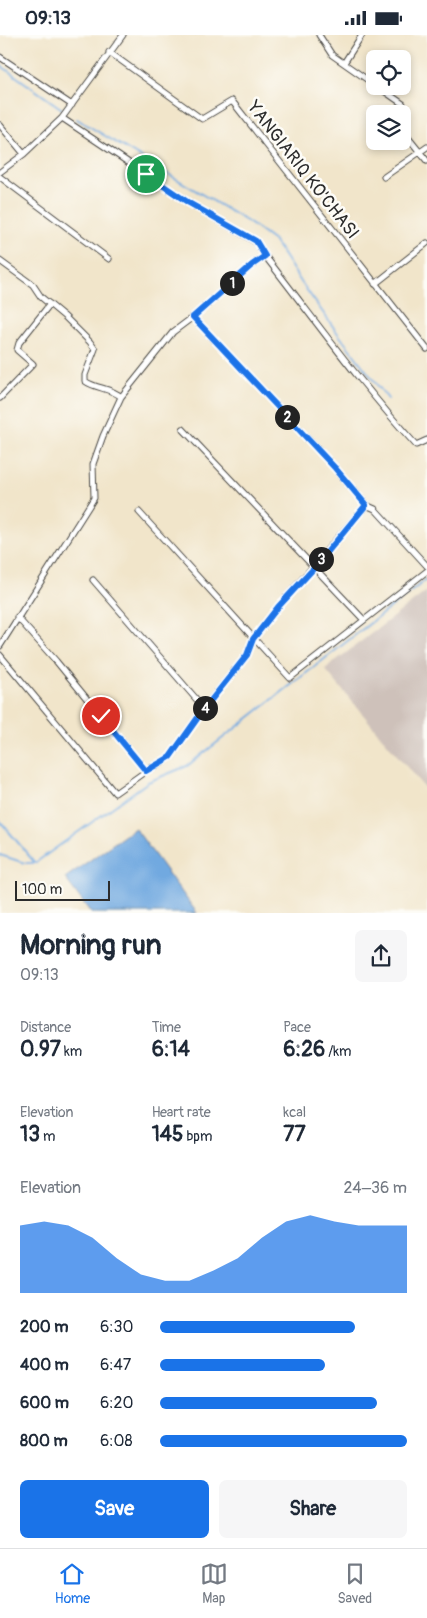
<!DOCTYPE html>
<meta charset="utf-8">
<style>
:root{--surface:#fff;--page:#f6f6f7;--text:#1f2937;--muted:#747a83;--line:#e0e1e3;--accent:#1a73e8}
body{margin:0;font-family:Pangolin,sans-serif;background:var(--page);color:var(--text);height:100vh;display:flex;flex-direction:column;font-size:19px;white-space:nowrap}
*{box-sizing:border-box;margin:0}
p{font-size:16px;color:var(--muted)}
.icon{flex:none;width:28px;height:28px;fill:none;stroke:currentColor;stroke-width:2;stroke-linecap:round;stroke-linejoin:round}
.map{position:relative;height:878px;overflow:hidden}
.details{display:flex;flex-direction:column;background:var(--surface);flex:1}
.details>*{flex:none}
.buttons{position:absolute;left:366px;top:15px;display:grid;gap:10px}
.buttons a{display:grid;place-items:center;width:45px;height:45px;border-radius:8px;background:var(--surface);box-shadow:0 2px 8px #0003;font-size:25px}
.scale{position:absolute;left:15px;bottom:12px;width:95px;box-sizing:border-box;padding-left:5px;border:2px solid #2b2b2b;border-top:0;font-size:14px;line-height:18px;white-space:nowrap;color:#2b2b2b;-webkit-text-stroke:4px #fdfcf7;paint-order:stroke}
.pin{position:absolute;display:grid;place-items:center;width:42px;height:42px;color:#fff;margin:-21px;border:2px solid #fff;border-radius:50%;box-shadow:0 1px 5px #0007}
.km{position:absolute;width:25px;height:25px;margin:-12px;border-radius:50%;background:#222;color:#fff;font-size:14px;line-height:25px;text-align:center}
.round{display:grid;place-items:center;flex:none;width:52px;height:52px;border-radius:8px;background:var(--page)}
.headline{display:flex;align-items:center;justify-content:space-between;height:85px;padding:0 20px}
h1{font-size:28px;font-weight:700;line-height:38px}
.metrics{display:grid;grid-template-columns:repeat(3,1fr);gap:8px;height:85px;padding:5px 20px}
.metrics div{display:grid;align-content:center}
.metrics b{font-size:21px;font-weight:700}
.metrics small{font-size:14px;font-weight:400}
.metrics p{font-size:14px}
.chart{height:140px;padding:10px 20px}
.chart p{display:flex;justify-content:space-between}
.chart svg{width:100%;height:90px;margin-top:5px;fill:var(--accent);opacity:.7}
.action{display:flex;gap:10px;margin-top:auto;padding:10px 20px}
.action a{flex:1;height:58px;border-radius:8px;background:var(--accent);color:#fff;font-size:20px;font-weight:700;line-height:58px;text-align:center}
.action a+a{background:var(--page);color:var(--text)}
ul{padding:0 20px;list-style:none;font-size:16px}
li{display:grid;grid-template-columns:80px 60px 1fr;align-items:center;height:38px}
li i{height:12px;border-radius:6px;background:var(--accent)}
.status{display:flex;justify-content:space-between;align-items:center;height:35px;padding:0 25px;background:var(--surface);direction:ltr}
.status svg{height:14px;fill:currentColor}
.menu{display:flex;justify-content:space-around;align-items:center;height:70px;border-top:1px solid var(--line);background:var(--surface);font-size:14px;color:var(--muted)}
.menu a{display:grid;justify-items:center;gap:2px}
.menu .active{color:var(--accent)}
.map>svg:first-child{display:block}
.industrial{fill:#cec1ba}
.water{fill:#71a9e0;stroke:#4e6a86}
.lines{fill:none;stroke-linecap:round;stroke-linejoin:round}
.stream{stroke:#71a9e0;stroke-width:2}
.minor-casing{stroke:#494743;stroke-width:7}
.minor{stroke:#fff;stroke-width:5}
.route-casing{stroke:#fff;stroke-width:10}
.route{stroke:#1a73e8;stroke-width:6}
.labels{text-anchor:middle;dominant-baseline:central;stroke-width:5;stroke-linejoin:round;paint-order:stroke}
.street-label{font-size:18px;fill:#2b2b2b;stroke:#fdfcf7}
</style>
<div class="status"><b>09:13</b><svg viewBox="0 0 49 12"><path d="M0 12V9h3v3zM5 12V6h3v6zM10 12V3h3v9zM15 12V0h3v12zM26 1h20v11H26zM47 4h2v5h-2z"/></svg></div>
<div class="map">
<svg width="427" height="878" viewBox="0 0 427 878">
<rect width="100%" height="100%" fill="#fdfcf7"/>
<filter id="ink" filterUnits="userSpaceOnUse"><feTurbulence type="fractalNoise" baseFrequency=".02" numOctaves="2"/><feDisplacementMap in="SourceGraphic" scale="10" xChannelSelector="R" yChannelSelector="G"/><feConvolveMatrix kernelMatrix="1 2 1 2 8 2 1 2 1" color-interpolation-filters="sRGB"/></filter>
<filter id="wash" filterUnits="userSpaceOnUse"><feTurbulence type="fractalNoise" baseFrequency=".0096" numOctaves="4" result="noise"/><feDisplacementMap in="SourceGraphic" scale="20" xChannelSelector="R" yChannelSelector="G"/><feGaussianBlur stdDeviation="1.12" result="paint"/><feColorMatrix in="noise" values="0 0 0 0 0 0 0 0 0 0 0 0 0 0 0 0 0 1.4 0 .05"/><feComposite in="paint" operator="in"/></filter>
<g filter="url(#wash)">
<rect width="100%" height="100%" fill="#f1e5ca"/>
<!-- industrial -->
<path class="industrial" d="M427,556v200l-102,-122z"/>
<!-- water -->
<path class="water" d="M135,793l62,85h-106l-26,-35z"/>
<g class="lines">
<!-- stream -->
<path class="stream" d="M0,30l62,44
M77,84l171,103 27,20 26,40 38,53 49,64
M0,786l35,42 113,-81 39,-16 240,-187
M0,820l25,8h10"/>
</g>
</g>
<g filter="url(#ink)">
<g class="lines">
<defs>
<path id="minor" d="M319,0l13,20 43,30
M109,17l93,67 30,-18 195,248
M0,22l72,48
M344,28l18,-28
M377,51l26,18 -2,10
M62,83l127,85 67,39 9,14c50,64 97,130 151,189l11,-5
M0,90l24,29
M402,95l25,31
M0,137l24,-18 38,-36 61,-83
M0,142l109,82
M384,142l43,-30
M0,226l33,24 8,12 24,20 25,25 5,7 -10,26v6c11,8 27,7 36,16
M375,249l52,-41
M193,282l142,151 31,37 9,4 52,57
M0,363l33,-34 -16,-14 2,-7 31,-39
M183,394l181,191
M139,477l151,166 137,-107
M93,545l111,128
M17,582l39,44 90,110
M0,611l94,-148 -1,-34 10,-28 18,-39 52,-65 20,-15 58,-51 14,-10
M0,620l115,138 31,-22 24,-14 34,-49 43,-53 6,-16 25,-32 88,-102"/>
</defs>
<!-- minor casing -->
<use href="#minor" class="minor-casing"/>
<!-- minor -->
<use href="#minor" class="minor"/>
</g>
</g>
<g class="lines" filter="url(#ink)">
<defs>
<path id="route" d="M101,681l45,55 24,-14 34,-48 43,-54 6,-16 25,-32 37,-40 51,-62 -31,-37 -142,-151 59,-52 13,-9 -9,-15 -67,-38 -43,-29"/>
</defs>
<!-- route casing -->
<use href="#route" class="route-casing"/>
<!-- route -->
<use href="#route" class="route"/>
</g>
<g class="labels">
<!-- street labels -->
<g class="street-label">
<text transform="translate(303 135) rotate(52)">YANGIARIQ KO'CHASI</text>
</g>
</g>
</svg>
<div class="buttons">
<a><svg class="icon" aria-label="locate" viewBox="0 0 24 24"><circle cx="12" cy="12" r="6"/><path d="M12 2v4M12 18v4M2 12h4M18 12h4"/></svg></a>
<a><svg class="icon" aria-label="layers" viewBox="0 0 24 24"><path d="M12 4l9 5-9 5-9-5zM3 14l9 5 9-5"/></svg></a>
</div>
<div class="scale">100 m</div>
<div class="pin" style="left:146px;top:139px;background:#1e9e55"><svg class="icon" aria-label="arrive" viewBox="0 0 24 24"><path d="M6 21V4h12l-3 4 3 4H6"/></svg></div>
<div class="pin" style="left:101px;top:681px;background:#d93025"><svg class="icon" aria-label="check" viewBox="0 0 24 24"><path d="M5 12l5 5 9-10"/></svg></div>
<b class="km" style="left:232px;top:248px">1</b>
<b class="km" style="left:287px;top:382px">2</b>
<b class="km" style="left:321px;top:524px">3</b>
<b class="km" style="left:205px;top:673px">4</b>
</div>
<section class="details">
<div class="headline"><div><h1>Morning run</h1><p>09:13</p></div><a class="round"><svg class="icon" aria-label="share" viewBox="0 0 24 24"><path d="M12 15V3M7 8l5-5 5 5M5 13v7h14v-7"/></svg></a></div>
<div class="metrics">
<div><p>Distance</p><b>0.97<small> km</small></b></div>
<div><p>Time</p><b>6:14</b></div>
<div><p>Pace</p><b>6:26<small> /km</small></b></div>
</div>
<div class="metrics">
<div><p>Elevation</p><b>13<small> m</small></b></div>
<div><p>Heart rate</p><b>145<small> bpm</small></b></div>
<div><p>kcal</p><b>77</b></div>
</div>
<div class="chart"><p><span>Elevation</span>24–36 m</p>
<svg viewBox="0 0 160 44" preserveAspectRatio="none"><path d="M0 44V11L10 9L20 11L30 17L40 27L50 35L60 38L70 38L80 33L90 27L100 17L110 9L120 6L130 9L140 11L150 11L160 11V44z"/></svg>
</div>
<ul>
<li><b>200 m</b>6:30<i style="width:79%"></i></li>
<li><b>400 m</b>6:47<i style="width:67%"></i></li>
<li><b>600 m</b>6:20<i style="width:88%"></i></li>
<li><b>800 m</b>6:08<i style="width:100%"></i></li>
</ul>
<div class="action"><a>Save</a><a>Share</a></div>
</section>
<nav class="menu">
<a class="active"><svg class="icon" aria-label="home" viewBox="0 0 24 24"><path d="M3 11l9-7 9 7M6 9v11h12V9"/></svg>Home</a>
<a><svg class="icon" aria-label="map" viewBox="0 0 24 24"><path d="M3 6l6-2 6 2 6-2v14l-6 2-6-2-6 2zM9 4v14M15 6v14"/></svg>Map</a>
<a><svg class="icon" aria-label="saved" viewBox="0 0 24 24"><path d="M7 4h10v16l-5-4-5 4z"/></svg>Saved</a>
</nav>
